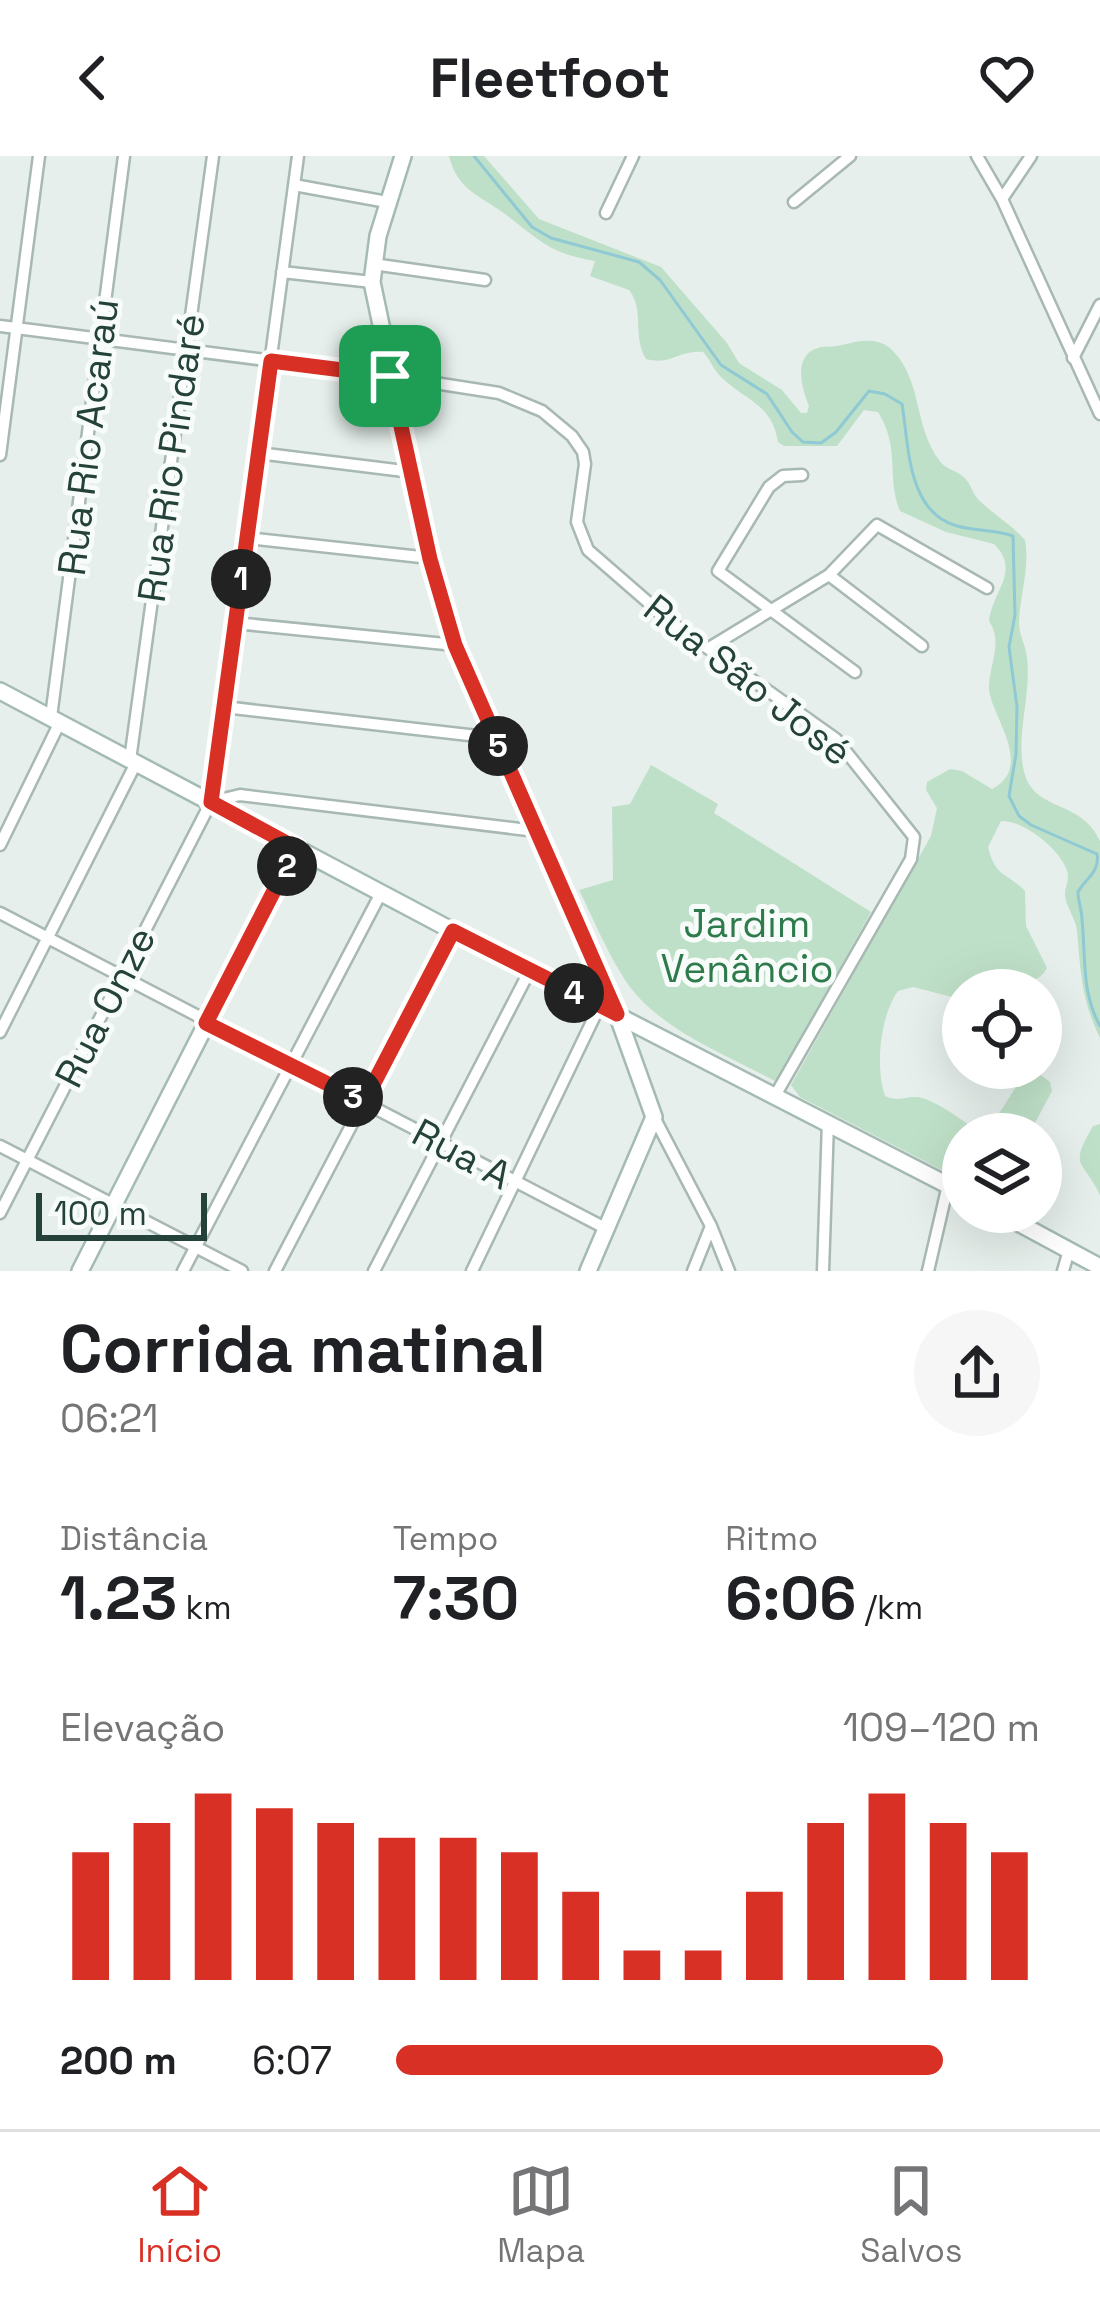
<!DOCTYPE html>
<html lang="pt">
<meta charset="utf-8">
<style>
:root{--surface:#fff;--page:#f6f6f6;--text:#202124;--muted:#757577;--line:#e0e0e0;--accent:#d93025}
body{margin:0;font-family:"Space Grotesk",sans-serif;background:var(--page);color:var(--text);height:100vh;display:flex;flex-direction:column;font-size:45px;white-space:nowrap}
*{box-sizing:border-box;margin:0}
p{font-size:39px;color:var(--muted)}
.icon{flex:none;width:66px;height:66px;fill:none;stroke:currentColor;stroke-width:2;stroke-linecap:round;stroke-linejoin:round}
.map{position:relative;height:1115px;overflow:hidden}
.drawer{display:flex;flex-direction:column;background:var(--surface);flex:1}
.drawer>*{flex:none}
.tools{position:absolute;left:942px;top:813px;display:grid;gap:24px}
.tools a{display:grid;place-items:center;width:120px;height:120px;border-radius:50%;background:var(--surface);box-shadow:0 12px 48px #0002;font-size:60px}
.scale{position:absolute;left:36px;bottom:30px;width:171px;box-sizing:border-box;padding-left:12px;border:6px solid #24423a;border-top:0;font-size:33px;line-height:42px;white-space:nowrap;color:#24423a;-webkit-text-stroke:9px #f7fbf9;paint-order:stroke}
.pin{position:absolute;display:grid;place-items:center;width:102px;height:102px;color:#fff;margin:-51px;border-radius:24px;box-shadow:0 6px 18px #0006}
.km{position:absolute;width:60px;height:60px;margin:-30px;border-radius:50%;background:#222;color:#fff;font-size:33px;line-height:60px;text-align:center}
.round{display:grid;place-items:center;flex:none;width:126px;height:126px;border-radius:63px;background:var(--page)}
.headline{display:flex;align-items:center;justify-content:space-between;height:204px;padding:0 60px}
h1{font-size:66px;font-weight:700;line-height:90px}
.metrics{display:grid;grid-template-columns:repeat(3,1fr);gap:18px;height:204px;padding:12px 60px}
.metrics div{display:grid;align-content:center}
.metrics b{font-size:60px;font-weight:700}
.metrics small{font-size:33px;font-weight:400}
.metrics p{font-size:33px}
.chart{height:336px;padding:24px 60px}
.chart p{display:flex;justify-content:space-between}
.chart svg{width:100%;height:216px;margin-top:12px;stroke:var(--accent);stroke-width:6}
ul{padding:0 60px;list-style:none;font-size:39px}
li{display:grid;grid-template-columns:192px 144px 1fr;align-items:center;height:90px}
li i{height:30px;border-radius:15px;background:var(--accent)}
header{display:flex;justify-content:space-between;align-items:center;height:156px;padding:0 60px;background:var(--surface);font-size:54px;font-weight:700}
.dock{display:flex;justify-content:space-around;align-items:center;height:168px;border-top:3px solid var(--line);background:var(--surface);font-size:33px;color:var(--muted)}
.dock a{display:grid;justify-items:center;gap:6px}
.dock .current{color:var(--accent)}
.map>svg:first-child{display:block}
.green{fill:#bfe0c8}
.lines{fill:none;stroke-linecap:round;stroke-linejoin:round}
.stream{stroke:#8ec9d4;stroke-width:3}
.street-casing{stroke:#a8b8b2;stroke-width:15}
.secondary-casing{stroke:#a4bbb3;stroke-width:20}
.street{stroke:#fff;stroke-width:10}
.secondary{stroke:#fff;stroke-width:15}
.route-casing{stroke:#fff;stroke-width:24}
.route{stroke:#d93025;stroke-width:15}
.labels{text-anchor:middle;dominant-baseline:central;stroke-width:10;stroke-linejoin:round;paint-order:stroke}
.street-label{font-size:39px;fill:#24423a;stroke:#f7fbf9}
.park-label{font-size:39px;fill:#2d7a4b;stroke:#f7fbf9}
</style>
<header><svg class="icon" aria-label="back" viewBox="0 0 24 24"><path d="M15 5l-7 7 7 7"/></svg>Fleetfoot<svg class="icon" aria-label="heart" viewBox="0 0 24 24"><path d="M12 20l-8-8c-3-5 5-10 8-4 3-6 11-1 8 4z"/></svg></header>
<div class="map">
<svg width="1100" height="1115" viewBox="0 0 1100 1115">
<rect width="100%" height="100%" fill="#e6efeb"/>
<!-- green -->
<path class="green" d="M449,0h35l55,63 122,48 66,76 12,20 43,27 19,23h6l2,-7c-7,-17 -16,-48 6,-57 9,-4 17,-1 27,-4 18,-4 36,-9 51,6 29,29 21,76 46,109 6,9 14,9 22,15 9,6 10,15 16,23 14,15 34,26 48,42 5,27 -5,55 -6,82 0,14 7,23 8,36 5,38 -14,84 -1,120 13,33 56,23 74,63v197c-19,-40 -19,-64 -23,-107 -1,-12 -11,-24 -12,-36 0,-11 6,-15 1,-27 -8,-20 -43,-48 -65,-47l-13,26c8,31 17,24 37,44l1,35 21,42c-11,20 -26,10 -45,6l-23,16h-16l-3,9 -47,-12 -15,4c-18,25 -23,76 -13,105 14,6 17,1 31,1 15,0 54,27 63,37h-16v47l-163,-84 -9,-12 140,-249 6,-28 -11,-18 1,-8 23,-13 12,2 30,18c45,-23 -5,-78 -3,-103 1,-23 14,-44 0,-65 4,-31 32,-50 5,-77l-48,-12 -46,-21c-14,-34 1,-62 -22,-99l-14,-2 -27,36h-53l-6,-4c-6,-39 -33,-41 -58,-66 -7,-7 -10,-17 -17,-24 -23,-3 -33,14 -57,7 -14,-23 -1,-49 -17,-69l-39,-14 5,-15c-49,-8 -58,-24 -94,-50 -25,-17 -44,-23 -52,-55z
M651,609l67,39 -4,9 157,99 -94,170c-52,-28 -124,-54 -155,-107 -17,-27 -29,-57 -43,-85l34,-10 -1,-73 18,-3z
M1038,917l12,9 2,9 -23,43h-43l35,-55z
M1100,968v71c-17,-36 -32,-26 -7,-69z"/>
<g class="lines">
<!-- stream -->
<path class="stream" d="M474,0l58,71 19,11 88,24 21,18 61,85 46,29 25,38 11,10 18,1 15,-11 33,-41 16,3 17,10c7,42 5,108 55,122 19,5 39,4 56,10l2,79 -6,32 8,60 -1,47 -7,42 10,20 12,9 66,29c3,18 -11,24 -19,38 0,10 4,18 4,28 4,37 -1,72 18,106"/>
<defs>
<path id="street" d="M977,0l25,43 98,215
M294,29l93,17
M1002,43l29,-43
M794,46l56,-46
M606,57l27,-57
M373,108l112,16
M282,116l90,10
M0,170l390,50 109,17 43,18 30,25 11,16 2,12 -8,58 11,28 84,73 164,116 78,98 -3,22 -135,235
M1073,202l27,-53
M258,297l154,19
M0,299l39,-299
M802,319l-19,1 -14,11 -51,84 137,101
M247,382l183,20
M829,419l93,71
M235,467l220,22
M709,492l120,-73 48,-50 110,63
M224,551l271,31
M51,561l73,-561
M130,604l83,-604
M211,646l29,-7 296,36
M0,689l60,-123
M0,757l605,315
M0,876l136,-269
M654,961l57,109 18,45
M0,990l242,125
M0,1057l211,-411 87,-646
M183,1115l198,-378
M275,1115l178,-340
M374,1115l156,-301
M472,1115l128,-266
M693,1115l18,-45
M823,1115l5,-149
M928,1115l20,-86
M1063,1115l6,-21"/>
<path id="secondary" d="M403,0l-25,80 -6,46 58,276 25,87 162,369 37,103 -66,154
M0,535l453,240 510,262
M998,1056l102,55
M80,1115l216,-423"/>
</defs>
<!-- street casing -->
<use href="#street" class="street-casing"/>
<!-- secondary casing -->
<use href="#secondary" class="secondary-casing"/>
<!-- street -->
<use href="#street" class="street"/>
<!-- secondary -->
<use href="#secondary" class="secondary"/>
</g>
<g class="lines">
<defs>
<path id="route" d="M271,205l119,15 40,183 25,86 162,369 -164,-83 -89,171 -158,-79 90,-175 -85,-46z"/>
</defs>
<!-- route casing -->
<use href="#route" class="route-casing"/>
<!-- route -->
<use href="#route" class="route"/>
</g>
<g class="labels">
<!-- street labels -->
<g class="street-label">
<text transform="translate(88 281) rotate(-83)">Rua Rio Acaraú</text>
<text transform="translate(171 302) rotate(-82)">Rua Rio Pindaré</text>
<text transform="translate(748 524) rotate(38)">Rua São José</text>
<text transform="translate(105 851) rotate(-63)">Rua Onze</text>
<text transform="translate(462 998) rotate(28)">Rua A</text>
</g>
<!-- park labels -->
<g class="park-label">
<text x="747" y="767">Jardim<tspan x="747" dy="45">Venâncio</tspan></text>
</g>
</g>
</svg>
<div class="tools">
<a><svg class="icon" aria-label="locate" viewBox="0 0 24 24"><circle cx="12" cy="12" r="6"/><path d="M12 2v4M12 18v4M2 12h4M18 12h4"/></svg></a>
<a><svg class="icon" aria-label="layers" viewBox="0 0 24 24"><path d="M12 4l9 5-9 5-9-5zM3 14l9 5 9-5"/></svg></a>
</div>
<div class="scale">100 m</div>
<div class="pin" style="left:390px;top:220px;background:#1e9e55"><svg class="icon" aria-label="arrive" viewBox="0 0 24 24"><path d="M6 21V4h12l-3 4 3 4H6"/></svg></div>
<b class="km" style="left:241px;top:423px">1</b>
<b class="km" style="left:287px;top:710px">2</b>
<b class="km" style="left:353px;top:941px">3</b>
<b class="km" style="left:574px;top:837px">4</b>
<b class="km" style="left:498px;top:590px">5</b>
</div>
<section class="drawer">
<div class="headline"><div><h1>Corrida matinal</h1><p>06:21</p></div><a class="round"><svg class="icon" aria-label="share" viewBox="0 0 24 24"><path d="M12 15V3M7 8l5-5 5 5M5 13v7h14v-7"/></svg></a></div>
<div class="metrics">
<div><p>Distância</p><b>1.23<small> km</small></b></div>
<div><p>Tempo</p><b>7:30</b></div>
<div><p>Ritmo</p><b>6:06<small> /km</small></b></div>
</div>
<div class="chart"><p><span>Elevação</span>109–120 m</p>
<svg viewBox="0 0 160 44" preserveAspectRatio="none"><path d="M5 44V18M15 44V12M25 44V6M35 44V9M45 44V12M55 44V15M65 44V15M75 44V18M85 44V26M95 44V38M105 44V38M115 44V26M125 44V12M135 44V6M145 44V12M155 44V18"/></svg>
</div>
<ul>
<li><b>200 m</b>6:07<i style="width:85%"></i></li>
</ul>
</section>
<nav class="dock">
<a class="current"><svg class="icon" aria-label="home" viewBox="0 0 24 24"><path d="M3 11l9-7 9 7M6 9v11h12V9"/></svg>Início</a>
<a><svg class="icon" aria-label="map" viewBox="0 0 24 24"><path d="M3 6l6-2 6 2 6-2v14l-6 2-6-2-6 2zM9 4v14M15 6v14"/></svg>Mapa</a>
<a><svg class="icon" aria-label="saved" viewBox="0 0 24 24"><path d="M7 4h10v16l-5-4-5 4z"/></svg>Salvos</a>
</nav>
